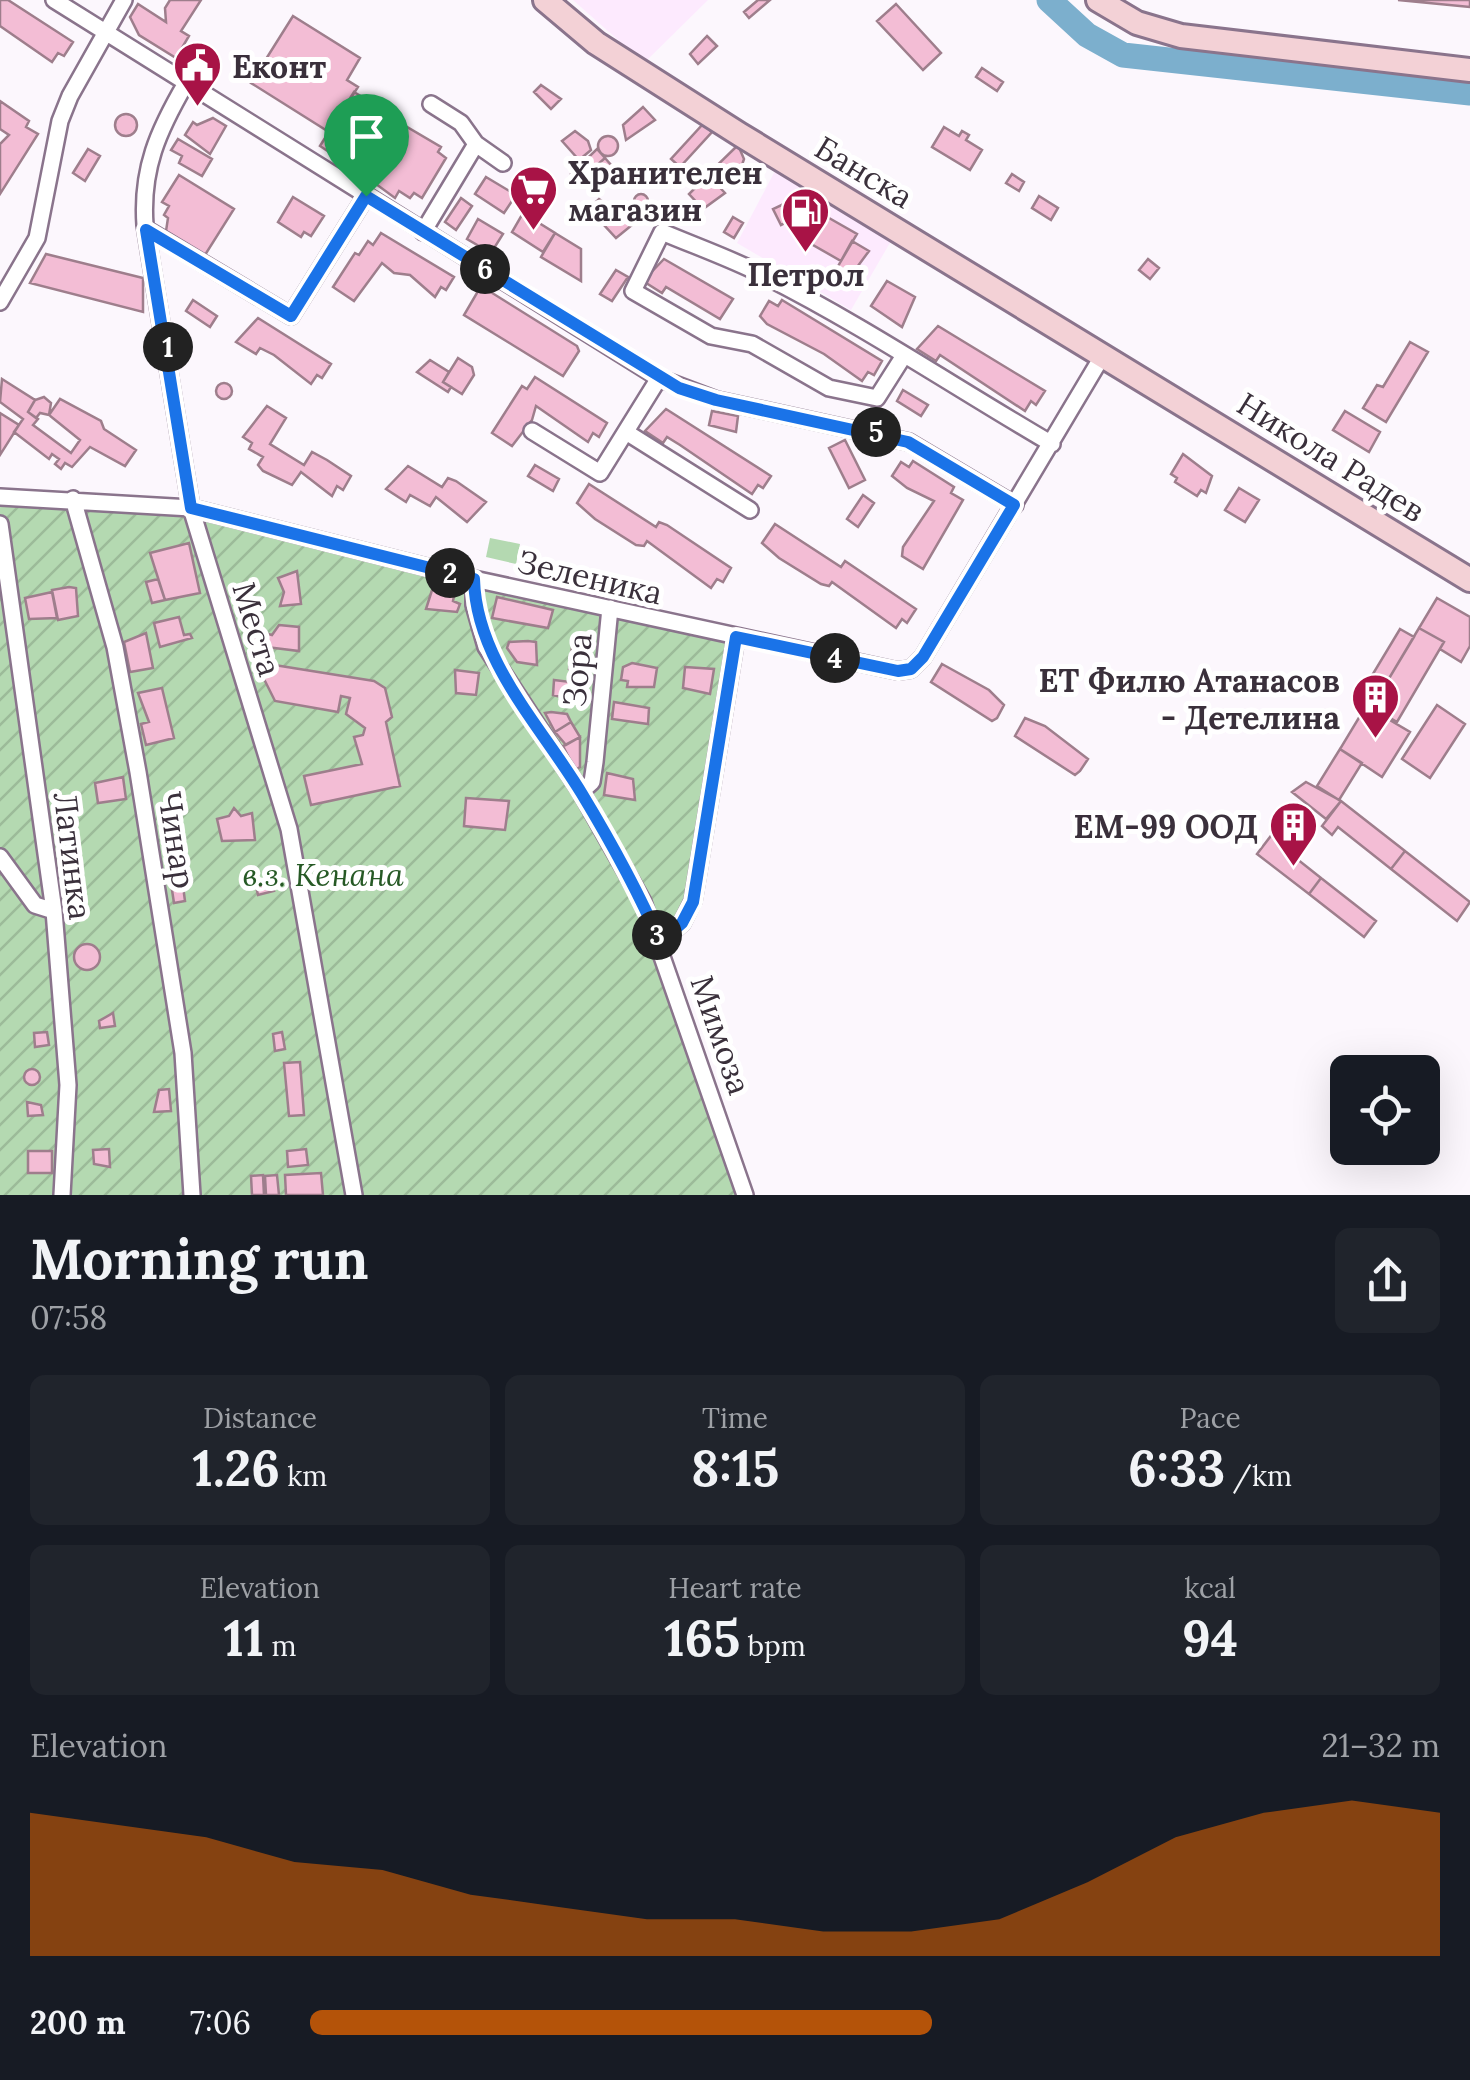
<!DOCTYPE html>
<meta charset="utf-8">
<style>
:root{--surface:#171b24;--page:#20242c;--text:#f1f3f6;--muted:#9ea1a6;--accent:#b45309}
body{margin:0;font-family:Lora,serif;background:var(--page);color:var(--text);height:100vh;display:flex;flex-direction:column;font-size:38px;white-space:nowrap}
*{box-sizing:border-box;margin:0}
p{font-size:32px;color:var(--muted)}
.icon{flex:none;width:55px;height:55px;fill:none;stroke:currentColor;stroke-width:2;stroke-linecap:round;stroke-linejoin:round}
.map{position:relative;height:1195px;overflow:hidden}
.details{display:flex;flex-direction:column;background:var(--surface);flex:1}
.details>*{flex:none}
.buttons{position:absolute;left:1330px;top:1055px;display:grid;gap:20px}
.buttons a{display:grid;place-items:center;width:110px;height:110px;border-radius:15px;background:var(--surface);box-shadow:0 10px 40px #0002;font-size:50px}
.pin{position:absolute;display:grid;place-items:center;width:85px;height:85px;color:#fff;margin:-102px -42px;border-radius:50% 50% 50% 0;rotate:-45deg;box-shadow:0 0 10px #0007}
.pin .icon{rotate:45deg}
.km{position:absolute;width:50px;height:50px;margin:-25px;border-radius:50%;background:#222;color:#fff;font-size:28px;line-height:50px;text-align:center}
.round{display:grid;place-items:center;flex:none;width:105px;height:105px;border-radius:15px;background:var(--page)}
.head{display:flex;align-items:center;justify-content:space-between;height:170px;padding:0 30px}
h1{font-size:55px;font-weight:800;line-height:75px}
.figures{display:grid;grid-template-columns:repeat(3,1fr);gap:15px;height:170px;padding:10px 30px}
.figures div{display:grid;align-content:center;border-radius:15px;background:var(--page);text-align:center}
.figures b{font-size:50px;font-weight:800}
.figures small{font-size:28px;font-weight:400}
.figures p{font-size:28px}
.chart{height:280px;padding:20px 30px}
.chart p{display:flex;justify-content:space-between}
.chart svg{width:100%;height:180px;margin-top:10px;fill:var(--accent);opacity:.7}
ul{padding:0 30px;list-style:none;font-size:32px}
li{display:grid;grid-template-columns:160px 120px 1fr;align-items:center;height:75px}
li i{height:25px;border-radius:12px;background:var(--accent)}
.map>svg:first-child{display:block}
.built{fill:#fdeafe}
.green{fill:#b4d9b1}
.garden{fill:url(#garden-furrows)}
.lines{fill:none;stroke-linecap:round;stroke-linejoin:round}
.river{stroke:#7cafcd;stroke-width:25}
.building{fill:#f3bdd5;stroke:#9e7e8c;stroke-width:2.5}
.street-casing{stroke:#8a748c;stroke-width:20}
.secondary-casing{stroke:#8a748c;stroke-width:28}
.street{stroke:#fff;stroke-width:15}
.secondary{stroke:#f3d1d6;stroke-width:22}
.route-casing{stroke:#fff;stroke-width:20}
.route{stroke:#1a73e8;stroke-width:12}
.labels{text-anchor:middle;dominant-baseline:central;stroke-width:10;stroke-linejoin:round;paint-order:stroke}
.poi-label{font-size:32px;font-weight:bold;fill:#3a303b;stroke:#fff;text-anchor:start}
.street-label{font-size:32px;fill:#3a303b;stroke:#fff}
.park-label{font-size:32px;font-style:italic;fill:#265925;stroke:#fff}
</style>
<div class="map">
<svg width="1470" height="1195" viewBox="0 0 1470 1195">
<defs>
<pattern id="garden-furrows" width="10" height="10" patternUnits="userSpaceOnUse" patternTransform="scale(2.5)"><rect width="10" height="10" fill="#b4d9b1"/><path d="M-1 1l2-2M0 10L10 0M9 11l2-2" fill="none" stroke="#9cbb99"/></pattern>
</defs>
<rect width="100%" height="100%" fill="#fcf7fd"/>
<!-- built -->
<path class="built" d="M573,0h135l-64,63z
M775,171l116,70 -40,69 -114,-67z"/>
<!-- green -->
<path class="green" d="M490,538l30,6 -4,20 -30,-7z"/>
<!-- garden -->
<path class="garden" d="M0,497l191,11 545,129 -39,272 -40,44 91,242h-748z"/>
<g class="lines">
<!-- river -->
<path class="river" d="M1049,0l38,35 36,20 347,38"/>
</g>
<!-- building -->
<path class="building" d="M0,0h8l65,42 -9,14 -6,-3 -6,9 -52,-36z
M170,0h31l-20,31 8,5 -13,22 -37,-23 -9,-18 8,-13 28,18 -1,-14z
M758,0h12l-21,18 -5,-6z
M1398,0h72v7z
M896,4l45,49 -18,17 -46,-49z
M293,16l67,42 -13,22 11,7 -29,45 -78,-49z
M707,36l10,10 -19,18 -8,-10z
M982,68l21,14 -6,9 -21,-14z
M541,85l20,14 -10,10 -17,-17z
M354,92l28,17 -35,55 -27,-18z
M0,101l29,20 -3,6 12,7 -38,60v-50l9,-9 -9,-6z
M643,107l12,13 -29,20 -3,-15z
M115 125a11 11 0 1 1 22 0a11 11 0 1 1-22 0Z
M213,118l13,8 -16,28 -25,-19 8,-13 4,3z
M703,124l9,8 -32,35 -9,-8z
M396,127l8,5 3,-5 34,20 -3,5 8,6 -24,40 -8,-5 -4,5 -11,-7 -4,7 -30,-22z
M944,127l15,9 3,-5 7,4 -3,5 16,10 -12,20 -38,-23z
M575,131l13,10 3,9 -12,10 -17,-19z
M598 146a10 10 0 1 1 20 0a10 10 0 1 1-20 0Z
M178,139l34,20 -10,17 -23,-13 3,-7 -11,-6z
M738,145l6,14 -6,18 -20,7 -14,-6z
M88,149l12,7 -15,25 -12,-8z
M597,149l8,9 -27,24 -7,-8z
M605,158l7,8 -29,20 -5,-4z
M1012,174l12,8 -5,9 -13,-8z
M179,175l55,34 -29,46 -39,-24 2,-13 -4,-3 5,-9 -7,-4z
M708,175l17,18 -22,16 -14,-15z
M486,177l30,18 -12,18 -29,-19z
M634 201a7 7 0 1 1 14 0a7 7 0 1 1-14 0Z
M1039,196l19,12 -7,12 -19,-12z
M293,197l31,19 -13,20 -7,-4 -3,5 -23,-15z
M461,198l11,8 -16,24 -11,-8z
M599,199l13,9 -13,11 -10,-11z
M788,202l7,16 -14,7 -8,-16z
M523,213l32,20 -12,19 -31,-20z
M618,213l14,12 -16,13 -12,-13z
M822,214l35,20 -16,27 -35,-20z
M733,217l10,6 -9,15 -10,-6z
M478,219l25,15 -12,19 -24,-14z
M381,233l73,44 -8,13 -5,-3 -6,10 -25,-22 -16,-2 -12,-10 -28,38 -21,-14 22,-34 4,2 9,-14 5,4z
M555,233l26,16v32l-40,-24z
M852,241l17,10 -20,27 -13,-8z
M46,254l97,24v34l-113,-29z
M664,259l69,40 -13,20 -54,-32 -4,6 -19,-12z
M1148,259l11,9 -9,11 -11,-9z
M616,270l12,7 -16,24 -12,-7z
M887,281l28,16 -13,30 -31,-21z
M481,286l96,60 2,5 -16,25 -99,-61z
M193,300l24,16 -7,11 -24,-16z
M782,300l100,61 -8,14 -6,-3 -6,9 -38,-27 -57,-30 -7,-8 9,-15 9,5z
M258,318l73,46 -9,14 -5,-3 -6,9 -37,-29 -14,-7 -4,6 -20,-12z
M938,326l107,65 -9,14 -5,-4 -6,10 -85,-56 -4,6 -19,-12z
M1410,342l18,10 -42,70 -23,-14 14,-23 6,2z
M458,358l14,9 2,8 -12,19 -19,-12z
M430,360l19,12 -6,10 8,5 -3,5 -31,-20z
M535,377l72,46 -8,14 -6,-4 -5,9 -52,-36 -4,14 -20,26 -20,-13 30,-47 5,3z
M2,379l33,21 -7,12 10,7 -5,6 38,28 9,-13 -31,-25 11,-16 41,22 3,8 32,21 -11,16 -35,-19 -18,20 -7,-4 -4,6 -6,-5 4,-5 -7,-5 -3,5 -35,-27 9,-13 -23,-17z
M216 391a8 8 0 1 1 16 0a8 8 0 1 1-16 0Z
M903,390l25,15 -7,11 -24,-15z
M44,397l7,6 -2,12 -9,-2 -4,5 -8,-6 7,-12z
M267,406l19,12 -16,26 34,21 8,-13 15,8 24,16 -8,14 -6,-4 -5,10 -31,-24 -9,13 -29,-14 -5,-6 5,-8 -14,-8 3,-6 -9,-6z
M666,409l105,67 -8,12 -5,-3 -6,9 -72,-49 -13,-8 -4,6 -18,-12z
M712,411l26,5 -2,16 -27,-7z
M1345,411l35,21 -11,20 -36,-22z
M0,413l19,12 -19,30z
M845,440l20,40 -16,8 -20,-40z
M1183,454l29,22 -6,17 -5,-3 -4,6 -22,-14 2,-4 -6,-4z
M913,461l41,26 -3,6 12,7 -40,69 -21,-13 1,-9 31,-46 -27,-13 -15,-12 9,-14 8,5z
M535,465l24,14 -6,12 -25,-15z
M408,466l34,21 6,-9 8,3 30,21 -19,20 -31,-25 -6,9 -20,-11 -4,7 -20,-13z
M589,484l67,43 3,-5 8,3 64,43 -8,14 -6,-3 -6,9 -64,-47 -3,5 -8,-1 -41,-26 -18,-16z
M1239,488l20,12 -14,22 -20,-12z
M863,495l11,8 -16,24 -11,-8z
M775,524l66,43 4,-6 71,48 -9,14 -5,-4 -6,9 -64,-46 -3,4 -8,-2 -42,-26 -17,-15z
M189,543l11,50 -35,7 -15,-47z
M297,571l4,33 -21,2 4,-14 -6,-14z
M158,579l7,21 -13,3 -6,-21z
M69,587l7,1 2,28 -20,4 -6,-30z
M433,587l21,9 -1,5 7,3 -3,8 -31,-3z
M52,592l5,26 -28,1 -4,-21z
M497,597l56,13 -5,18 -56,-10z
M1437,598l33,19v29l-9,16 -21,-13 4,-7 -25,-14z
M179,617l5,18 6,-1 2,4 -32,9 -6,-24z
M279,625l20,2v24l-50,-6 1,-16 22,6z
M1419,628l25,14 -47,80 -25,-15z
M1400,629l14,8 -41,68 -14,-8z
M146,633l7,35 -23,4 -6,-30z
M528,641l8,1 1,23 -20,-3 -10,-14 2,-6z
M572,647l20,2 -4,23 -19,-3z
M262,663l112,18 11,7 7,29 -6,5 14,64 -89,19 -7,-29 58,-12 -8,-27 9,-2 2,-7 -19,-14 4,-16 -9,-2 -3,16 -63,-11 -16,-32z
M632,663l25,5 -3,19h-27l1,-6 -7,-1 2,-13z
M942,664l47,26 15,15 -7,13 -5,3 -61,-39z
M685,667l29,2 -4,25 -27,-6z
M455,670l24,3 -3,22 -20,-2z
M554,680l33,4 -2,19 -32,-8z
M162,688l12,50 -28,7 -5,-21 8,-2 -11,-29z
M614,702l35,6 -1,16 -36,-5z
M1437,705l28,19 -35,54 -28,-19z
M1366,706l44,26 -28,45 -42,-28z
M551,712l16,2 4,8 -16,10 -10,-19z
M1025,718l20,8 43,33 -8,12 -5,4 -60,-39z
M571,722l9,15 -14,8 -11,-13z
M580,737v30l-5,3 -12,-24z
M1340,749l22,14 -23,37 -22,-14z
M607,773l26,6 2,21 -31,-5z
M123,777l3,22 -28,4 -3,-20z
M1306,782l35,19 -15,18 -34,-27z
M466,798l43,3 -4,29 -41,-4z
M1341,801l64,50 -14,18 -53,-42 -6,8 -10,-9z
M234,808l7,8 11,-3 3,27 -33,1 -5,-22 12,-3z
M1273,833l27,21 -3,5 24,19 -12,16 -52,-40z
M1405,851l65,51 -13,19 -66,-52z
M1321,878l55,43 -12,16 -55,-43z
M264,880l1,4 6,-1 3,8 -16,4 -3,-13z
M183,886l2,15 -11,2 -2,-13z
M74 957a13 13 0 1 1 26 0a13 13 0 1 1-26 0Z
M113,1013l2,13 -15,2 -1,-7z
M47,1032l2,13 -14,2 -1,-14z
M282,1032l3,17 -10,2 -2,-17z
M300,1062l4,53 -15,1 -5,-53z
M24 1077a8 8 0 1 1 16 0a8 8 0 1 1-16 0Z
M169,1089l2,22 -17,1 5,-22z
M27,1102l14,3 2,10 -15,1z
M109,1149l1,18 -16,-3 -1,-14z
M306,1149l2,16 -20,2 -1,-16z
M28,1151h24v22h-24z
M321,1173l2,22h-37l-1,-20z
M263,1175l1,20h-12l-1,-19z
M277,1175l2,20h-13l-1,-19z"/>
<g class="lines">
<defs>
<path id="street" d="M54,0l605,378 58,22 192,42 106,63
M186,83c-28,48 -45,86 -41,142l46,283 98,321 65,366
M476,144l27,19
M146,229l145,87 75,-120
M423,232l53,-88 -15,-21 -30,-19
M0,302l37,-64 23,-117 10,-25 54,-96
M903,357l-26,41 -48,-10 -77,-44 -41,-8 -78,-45 29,-59c33,14 67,26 99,42 100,50 195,114 291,170
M532,431l68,42 59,-95
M626,432l124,78
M0,497l191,11 283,71 424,92 13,-2 12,-12 180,-302
M73,499l42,148 23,125 45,281 9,142
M0,524l54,387 14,174 -6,110
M474,579v26l12,42 95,145 62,110 102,293
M581,792l11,-10 3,-20 15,-154
M0,857l35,48 19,6
M660,942l22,-19 11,-22 43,-264"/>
<path id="secondary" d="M545,0l51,43 143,91 731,446
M1098,0l39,23 44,13 289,34"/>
</defs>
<!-- street casing -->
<use href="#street" class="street-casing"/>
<!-- secondary casing -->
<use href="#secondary" class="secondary-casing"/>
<!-- street -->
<use href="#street" class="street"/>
<!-- secondary -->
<use href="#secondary" class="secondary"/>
</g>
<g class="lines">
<defs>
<path id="route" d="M366,196l313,192 37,12 192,42 106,63 -91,152 -12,12 -13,2 -162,-34 -43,265 -11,21 -22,19c-22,-51 -49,-100 -78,-148 -41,-68 -106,-133 -108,-215l-283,-71 -45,-278 145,86z"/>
</defs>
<!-- route casing -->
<use href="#route" class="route-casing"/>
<!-- route -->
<use href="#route" class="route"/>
</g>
<!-- icons -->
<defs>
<symbol id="civic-pin" viewBox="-11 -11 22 30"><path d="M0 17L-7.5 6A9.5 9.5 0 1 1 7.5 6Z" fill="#a81346" stroke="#fff"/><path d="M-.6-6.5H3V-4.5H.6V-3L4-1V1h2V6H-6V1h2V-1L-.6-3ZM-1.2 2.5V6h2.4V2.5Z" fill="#fff"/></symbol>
<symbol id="supermarket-pin" viewBox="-11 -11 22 30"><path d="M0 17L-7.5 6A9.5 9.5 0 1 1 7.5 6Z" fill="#a81346" stroke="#fff"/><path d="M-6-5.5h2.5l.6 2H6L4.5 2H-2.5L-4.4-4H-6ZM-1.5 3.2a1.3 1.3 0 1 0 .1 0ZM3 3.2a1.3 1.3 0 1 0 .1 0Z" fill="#fff"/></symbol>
<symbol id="fuel-pin" viewBox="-11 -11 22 30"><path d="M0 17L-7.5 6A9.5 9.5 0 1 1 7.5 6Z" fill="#a81346" stroke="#fff"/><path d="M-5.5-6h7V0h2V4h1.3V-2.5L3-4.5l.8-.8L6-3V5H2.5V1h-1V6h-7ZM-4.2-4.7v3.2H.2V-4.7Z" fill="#fff"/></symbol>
<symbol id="building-pin" viewBox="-11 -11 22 30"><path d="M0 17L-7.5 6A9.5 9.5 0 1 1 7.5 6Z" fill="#a81346" stroke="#fff"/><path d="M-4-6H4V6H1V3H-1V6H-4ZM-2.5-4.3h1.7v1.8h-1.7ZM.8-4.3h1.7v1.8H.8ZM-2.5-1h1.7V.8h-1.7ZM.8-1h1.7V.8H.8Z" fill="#fff"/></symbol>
</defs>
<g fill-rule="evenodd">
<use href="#civic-pin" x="170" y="38" width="55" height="75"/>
<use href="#supermarket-pin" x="506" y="162" width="55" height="75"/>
<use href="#fuel-pin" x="778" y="184" width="55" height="75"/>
<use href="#building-pin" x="1348" y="670" width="55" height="75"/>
<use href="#building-pin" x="1266" y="798" width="55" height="75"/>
</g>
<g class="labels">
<!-- poi labels -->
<g class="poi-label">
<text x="232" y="66">Еконт</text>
<text x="568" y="172">Хранителен<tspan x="568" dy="37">магазин</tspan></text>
<text x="806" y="274" text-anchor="middle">Петрол</text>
<text x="1340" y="680" text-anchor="end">ЕТ Филю Атанасов<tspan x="1340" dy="37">- Детелина</tspan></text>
<text x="1258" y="826" text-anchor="end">ЕМ-99 ООД</text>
</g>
<!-- street labels -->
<g class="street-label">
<text transform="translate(864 172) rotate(31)">Банска</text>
<text transform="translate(1331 457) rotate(32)">Никола Радев</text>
<text transform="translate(590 577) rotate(13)">Зеленика</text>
<text transform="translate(257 629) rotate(73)">Места</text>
<text transform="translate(577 670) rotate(-85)">Зора</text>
<text transform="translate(177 840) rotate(81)">Чинар</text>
<text transform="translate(73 856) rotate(83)">Латинка</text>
<text transform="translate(721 1035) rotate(71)">Мимоза</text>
</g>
<!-- park labels -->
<g class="park-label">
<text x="323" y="874">в.з. Кенана</text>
</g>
</g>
</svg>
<div class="buttons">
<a><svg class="icon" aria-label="locate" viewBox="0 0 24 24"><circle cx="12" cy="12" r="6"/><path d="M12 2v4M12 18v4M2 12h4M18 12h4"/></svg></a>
</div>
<div class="pin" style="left:366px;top:196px;background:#1e9e55"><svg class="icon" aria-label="arrive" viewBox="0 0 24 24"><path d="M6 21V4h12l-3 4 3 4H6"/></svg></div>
<b class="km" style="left:168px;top:347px">1</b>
<b class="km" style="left:450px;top:573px">2</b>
<b class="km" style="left:657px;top:935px">3</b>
<b class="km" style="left:835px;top:658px">4</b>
<b class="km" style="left:876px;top:432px">5</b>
<b class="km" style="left:485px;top:269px">6</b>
</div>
<section class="details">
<div class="head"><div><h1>Morning run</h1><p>07:58</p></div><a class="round"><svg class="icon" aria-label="share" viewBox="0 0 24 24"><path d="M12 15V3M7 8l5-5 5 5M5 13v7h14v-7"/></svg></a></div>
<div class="figures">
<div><p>Distance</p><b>1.26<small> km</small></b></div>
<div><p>Time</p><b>8:15</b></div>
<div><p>Pace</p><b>6:33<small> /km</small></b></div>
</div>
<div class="figures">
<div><p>Elevation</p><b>11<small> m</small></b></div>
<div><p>Heart rate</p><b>165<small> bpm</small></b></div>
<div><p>kcal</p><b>94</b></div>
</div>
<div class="chart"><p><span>Elevation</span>21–32 m</p>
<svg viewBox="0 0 160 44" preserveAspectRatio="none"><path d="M0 44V9L10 12L20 15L30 21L40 23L50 29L60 32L70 35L80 35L90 38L100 38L110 35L120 26L130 15L140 9L150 6L160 9V44z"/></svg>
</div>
<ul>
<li><b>200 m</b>7:06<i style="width:55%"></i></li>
</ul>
</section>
